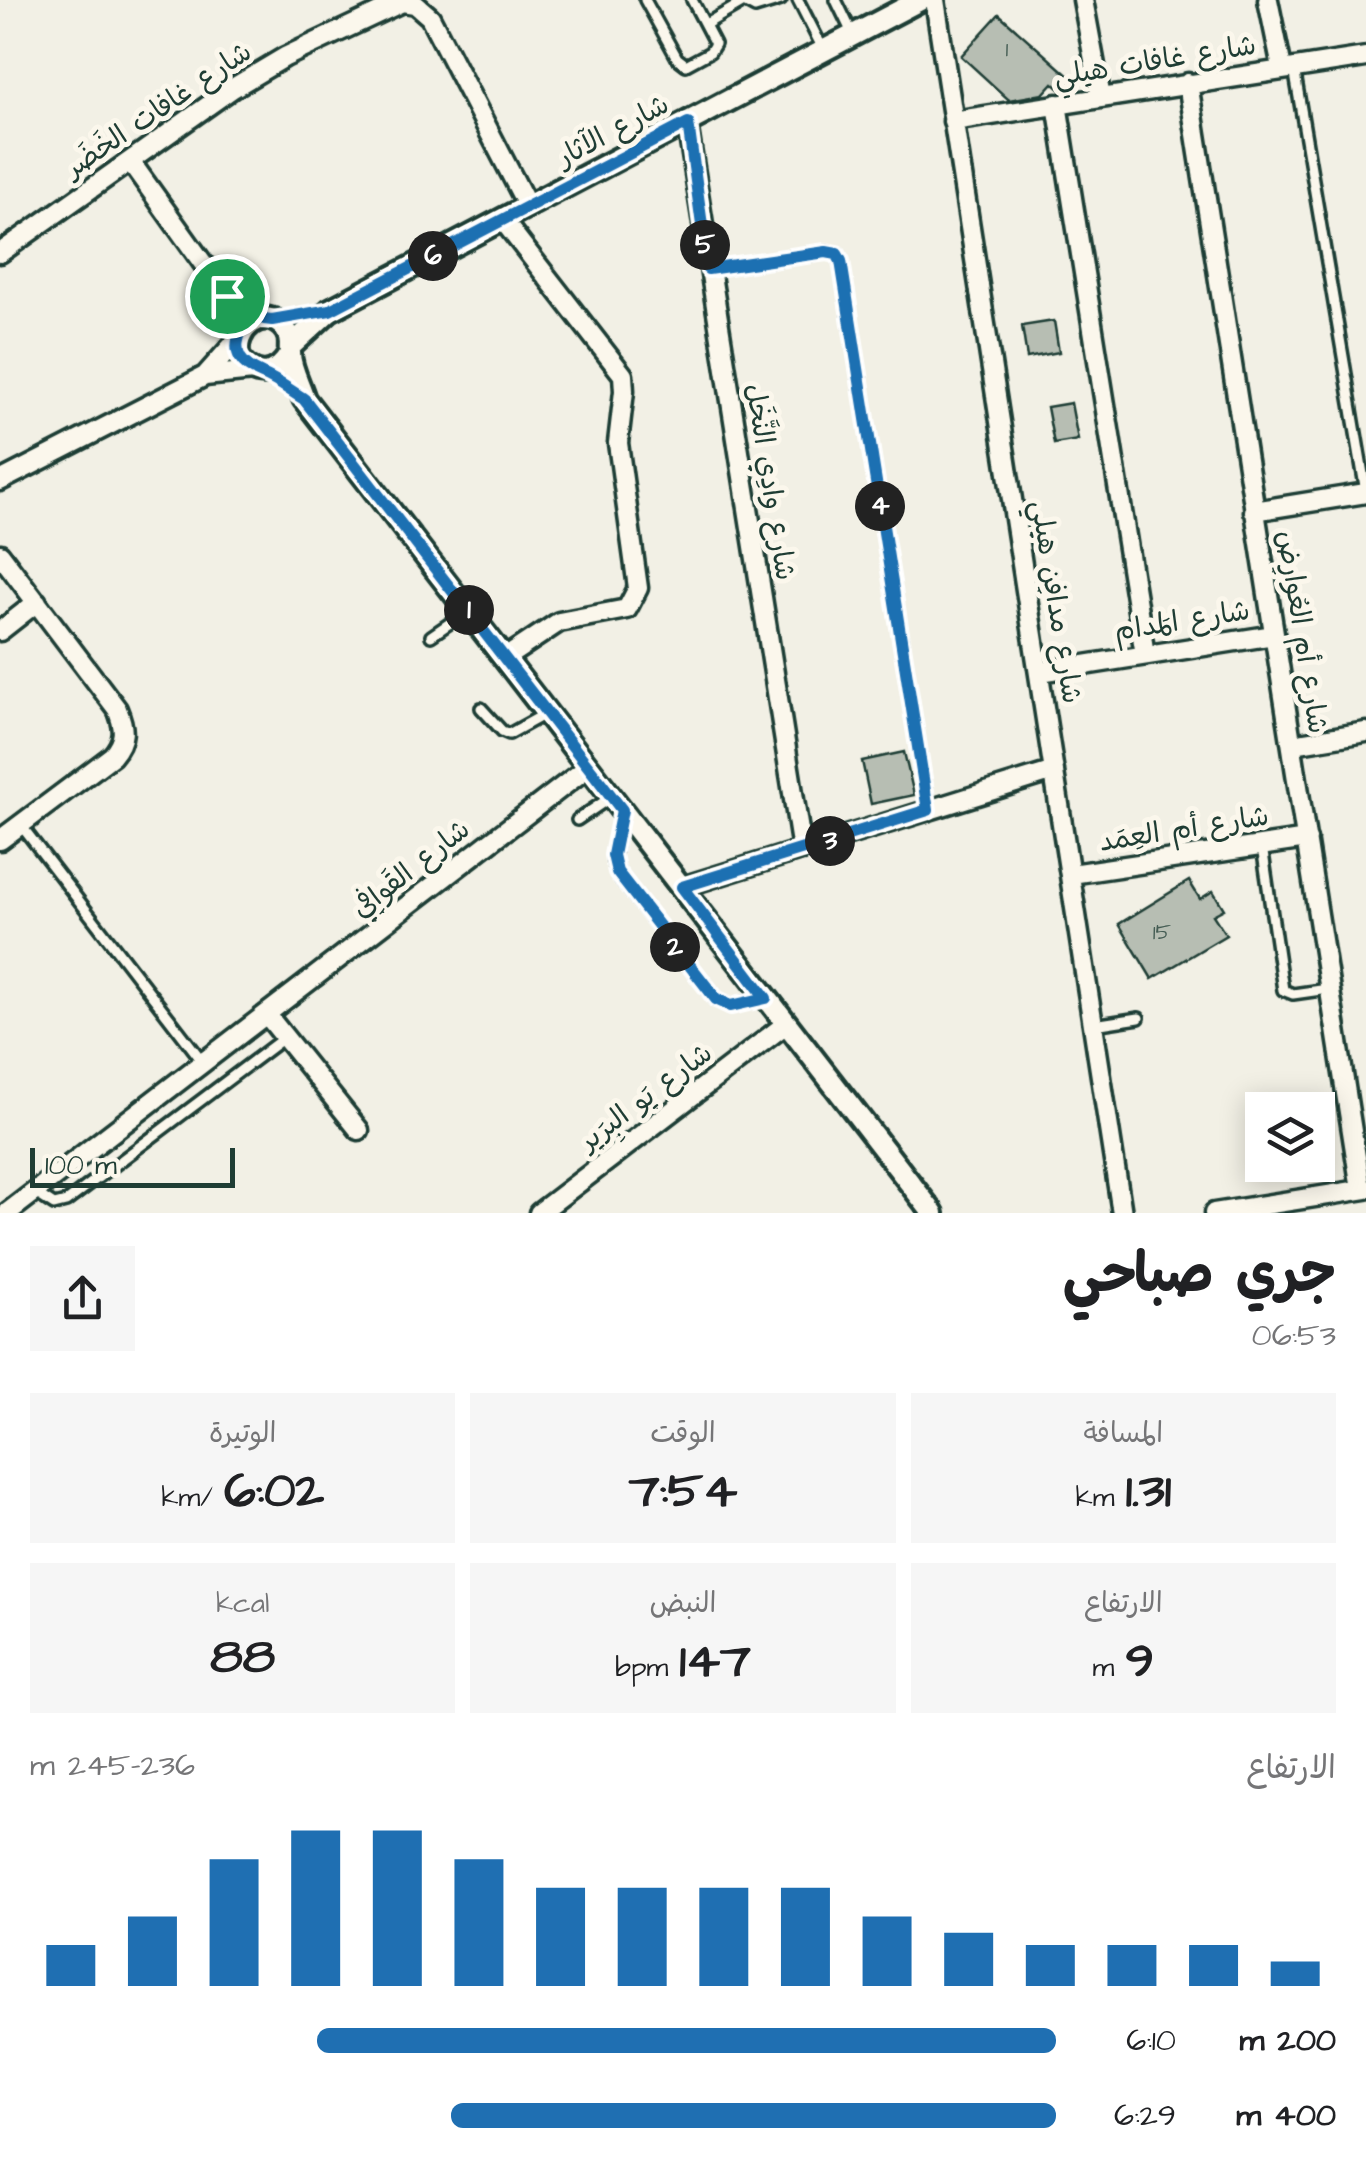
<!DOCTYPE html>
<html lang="ar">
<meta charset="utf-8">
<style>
:root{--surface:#fff;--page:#f6f6f6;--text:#202124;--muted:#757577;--accent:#1f6fb2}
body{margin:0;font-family:"Architects Daughter","Playpen Sans Arabic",sans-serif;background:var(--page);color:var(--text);direction:rtl;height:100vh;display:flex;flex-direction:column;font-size:38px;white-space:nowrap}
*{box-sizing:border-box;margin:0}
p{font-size:32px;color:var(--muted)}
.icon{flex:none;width:55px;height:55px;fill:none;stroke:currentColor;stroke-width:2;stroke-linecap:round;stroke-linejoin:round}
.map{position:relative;height:1213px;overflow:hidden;direction:ltr}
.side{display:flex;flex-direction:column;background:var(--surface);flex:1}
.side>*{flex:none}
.tools{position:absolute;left:1245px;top:1092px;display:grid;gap:20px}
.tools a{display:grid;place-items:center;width:90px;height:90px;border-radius:0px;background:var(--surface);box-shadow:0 5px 25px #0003;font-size:50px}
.scale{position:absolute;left:30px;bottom:25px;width:205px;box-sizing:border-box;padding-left:10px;border:5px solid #1f3d34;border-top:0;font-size:28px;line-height:35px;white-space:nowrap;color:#1f3d34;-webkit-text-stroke:8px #fbf7ec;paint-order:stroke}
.pin{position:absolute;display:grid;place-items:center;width:85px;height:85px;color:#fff;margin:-42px;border:5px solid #fff;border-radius:50%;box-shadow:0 2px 10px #0007}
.km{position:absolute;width:50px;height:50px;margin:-25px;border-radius:50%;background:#222;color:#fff;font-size:28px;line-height:50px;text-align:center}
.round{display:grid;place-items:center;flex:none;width:105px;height:105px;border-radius:0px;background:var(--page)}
.summary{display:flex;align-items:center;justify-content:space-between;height:170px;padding:0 30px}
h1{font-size:55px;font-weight:700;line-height:75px}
.metrics{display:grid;grid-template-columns:repeat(3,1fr);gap:15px;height:170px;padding:10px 30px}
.metrics div{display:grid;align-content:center;border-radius:0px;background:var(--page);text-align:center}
.metrics b{font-size:50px;font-weight:700}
.metrics small{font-size:28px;font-weight:400}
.metrics p{font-size:28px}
.chart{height:280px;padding:20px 30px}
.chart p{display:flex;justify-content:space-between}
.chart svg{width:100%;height:180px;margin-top:10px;stroke:var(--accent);stroke-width:6}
ul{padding:0 30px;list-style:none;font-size:32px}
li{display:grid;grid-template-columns:160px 120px 1fr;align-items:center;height:75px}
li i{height:25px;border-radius:12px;background:var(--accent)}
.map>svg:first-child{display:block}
.building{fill:#b7beb3;stroke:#1f3d34;stroke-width:2.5}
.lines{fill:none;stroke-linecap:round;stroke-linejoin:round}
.service-casing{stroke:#1f3d34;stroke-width:16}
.minor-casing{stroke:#1f3d34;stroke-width:25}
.tertiary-casing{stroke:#1f3d34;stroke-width:28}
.service{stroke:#fbf7ec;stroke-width:9}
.minor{stroke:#fbf7ec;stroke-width:18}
.tertiary{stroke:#fbf7ec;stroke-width:20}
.route-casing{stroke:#fff;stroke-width:20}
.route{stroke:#1f6fb2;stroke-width:12}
.labels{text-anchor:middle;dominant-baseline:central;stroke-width:10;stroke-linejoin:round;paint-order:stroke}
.number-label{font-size:22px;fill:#455d54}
.street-label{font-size:28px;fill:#1f3d34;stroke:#fbf7ec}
</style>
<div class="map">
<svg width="1366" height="1213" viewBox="0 0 1366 1213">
<rect width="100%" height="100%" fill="#f2f0e5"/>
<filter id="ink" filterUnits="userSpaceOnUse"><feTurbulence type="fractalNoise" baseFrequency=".01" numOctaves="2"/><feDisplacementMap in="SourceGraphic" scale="20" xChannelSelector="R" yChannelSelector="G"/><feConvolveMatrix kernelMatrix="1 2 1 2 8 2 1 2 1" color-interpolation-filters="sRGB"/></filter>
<g filter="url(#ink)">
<!-- building -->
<path class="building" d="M999,14l73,65 -10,12 -9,-8 -10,11 -34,6 -48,-44z
M1054,321l5,31 -32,6 -5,-32z
M1071,403l7,37 -24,4 -7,-37z
M904,752l10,43 -43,9 -9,-43z
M1189,881l11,18 13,-8 11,18 -11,6 13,20 -74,44 -33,-55z"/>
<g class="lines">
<defs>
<path id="service" d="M645,0l32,58 9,7 24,-13 5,-8 -23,-44
M740,0l15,8 26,-8
M798,0l26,51
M836,0l16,33
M706,24l36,-21
M1294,68l72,424
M711,269l115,-17 11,2 4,7 87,549
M431,636l35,-24
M481,708l21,23 7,3 36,-20
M621,815l-8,46 8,18 95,120 15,7 32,-8
M577,820l34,-23
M20,824l183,238
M1262,846l21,144 10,4 35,-5
M1094,1025l45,-7
M34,1192l20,13 12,-3 219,-165"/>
<path id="minor" d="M935,0l187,1213
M1083,0l18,98
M1268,0l14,68
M1188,83l173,1106
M1057,104l88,551
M953,121l413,-64
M687,123l115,727
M130,161l97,136 14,34
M502,219l121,156 1,16 -6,52 20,145 -11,21 -68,13 -54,36
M0,253l233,-165 52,-31 117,-55 13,2 15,13 98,190
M205,376l48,-5
M0,481l205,-105 32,-36
M1254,511l112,-18
M0,554l117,155c8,19 9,31 -5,47l-112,84
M0,631l37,-29
M1040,672l234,-37
M1293,744l73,-12
M1071,874l236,-35
M682,887l372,-116
M267,1015l92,115
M7,1213l581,-446
M539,1213l247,-189
M1214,1213l152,-24"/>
<path id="tertiary" d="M291,346l39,-36 590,-310
M289,355c-12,22 -35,24 -50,3 -8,-28 26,-56 47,-28 6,9 3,14 4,23 0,15 10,32 14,46l629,814"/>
</defs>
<!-- service casing -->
<use href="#service" class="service-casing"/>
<!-- minor casing -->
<use href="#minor" class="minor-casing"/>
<!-- tertiary casing -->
<use href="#tertiary" class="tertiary-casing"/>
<!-- service -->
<use href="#service" class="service"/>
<!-- minor -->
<use href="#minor" class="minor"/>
<!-- tertiary -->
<use href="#tertiary" class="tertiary"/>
</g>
</g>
<g class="lines" filter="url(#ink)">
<defs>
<path id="route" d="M688,123l20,146 118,-17 11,2 4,7 87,549 -246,77 84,111 -35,8 -15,-7 -99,-127 -4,-17 9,-45 -318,-411c-13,-8 -27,-19 -42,-25 -20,-9 -31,-20 -21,-43l-14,-35 37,23 8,1 58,-10z"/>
</defs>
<!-- route casing -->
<use href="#route" class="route-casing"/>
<!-- route -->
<use href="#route" class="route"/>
</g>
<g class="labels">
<!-- number labels -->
<g class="number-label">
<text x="1007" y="49">1</text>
<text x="1162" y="932">15</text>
</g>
<!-- street labels -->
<g class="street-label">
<text transform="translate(1155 61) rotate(-9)">شارع غافات هيلي</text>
<text transform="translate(158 110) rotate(-34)">شارع غافات الخَضَر</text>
<text transform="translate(613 131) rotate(-28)">شارع الآثار</text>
<text transform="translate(770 482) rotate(81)">شارع وادِي النَّخَل</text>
<text transform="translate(1056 602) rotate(81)">شارع مدافِن هيلي</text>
<text transform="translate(1182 621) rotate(-9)">شارع المَدام</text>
<text transform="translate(1302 632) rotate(81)">شارع أم العُوارِض</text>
<text transform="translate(1184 829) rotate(-9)">شارع أم العِمَد</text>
<text transform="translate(411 869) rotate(-38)">شارع القَوافِي</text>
<text transform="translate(646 1097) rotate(-37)">شارع يَو البِرَير</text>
</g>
</g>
</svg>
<div class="tools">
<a><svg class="icon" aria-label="layers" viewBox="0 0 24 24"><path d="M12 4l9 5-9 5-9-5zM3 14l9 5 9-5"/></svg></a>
</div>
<div class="scale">100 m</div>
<div class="pin" style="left:227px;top:296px;background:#1e9e55"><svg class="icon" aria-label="arrive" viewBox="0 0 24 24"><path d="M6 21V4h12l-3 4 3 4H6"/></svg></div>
<b class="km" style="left:469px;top:610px">1</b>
<b class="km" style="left:675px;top:947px">2</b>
<b class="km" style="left:830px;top:841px">3</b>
<b class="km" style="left:880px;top:506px">4</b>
<b class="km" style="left:705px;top:245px">5</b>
<b class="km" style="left:433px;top:256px">6</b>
</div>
<section class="side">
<div class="summary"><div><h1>جري صباحي</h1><p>06:53</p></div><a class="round"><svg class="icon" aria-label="share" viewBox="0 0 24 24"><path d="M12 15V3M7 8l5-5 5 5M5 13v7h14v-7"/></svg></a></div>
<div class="metrics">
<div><p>المسافة</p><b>1.31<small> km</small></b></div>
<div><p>الوقت</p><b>7:54</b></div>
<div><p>الوتيرة</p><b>6:02<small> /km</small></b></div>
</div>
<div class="metrics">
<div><p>الارتفاع</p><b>9<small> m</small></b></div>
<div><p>النبض</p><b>147<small> bpm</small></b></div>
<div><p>kcal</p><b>88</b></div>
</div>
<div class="chart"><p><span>الارتفاع</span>236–245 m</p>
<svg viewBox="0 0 160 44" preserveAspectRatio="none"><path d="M5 44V34M15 44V27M25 44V13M35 44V6M45 44V6M55 44V13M65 44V20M75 44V20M85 44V20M95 44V20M105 44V27M115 44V31M125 44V34M135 44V34M145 44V34M155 44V38"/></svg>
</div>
<ul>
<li><b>200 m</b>6:10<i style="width:72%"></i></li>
<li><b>400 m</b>6:29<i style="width:59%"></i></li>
</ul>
</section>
